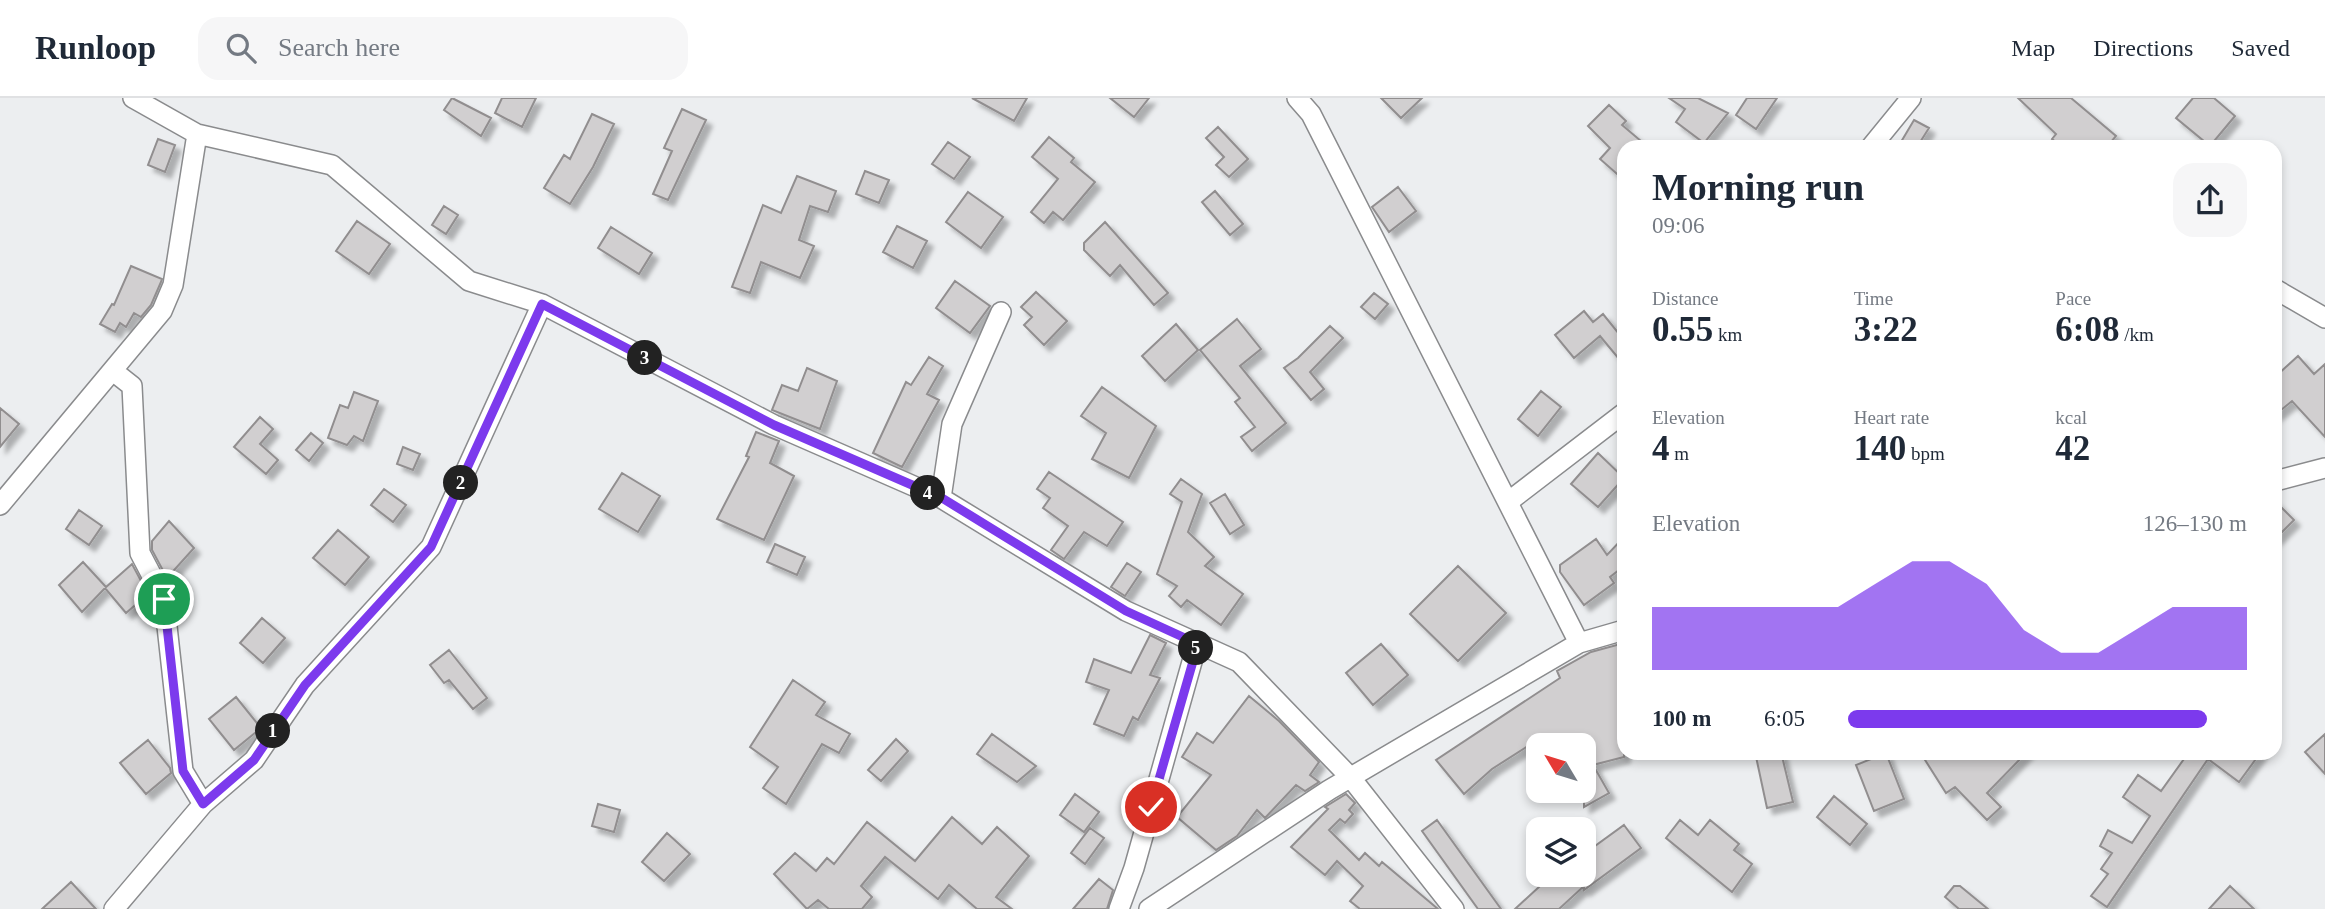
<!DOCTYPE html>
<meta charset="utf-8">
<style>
:root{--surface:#fff;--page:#f6f6f7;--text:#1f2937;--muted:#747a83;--line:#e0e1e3;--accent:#7c3aed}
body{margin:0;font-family:Georgia,serif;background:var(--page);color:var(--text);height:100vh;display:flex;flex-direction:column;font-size:26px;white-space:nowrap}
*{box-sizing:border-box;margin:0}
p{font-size:23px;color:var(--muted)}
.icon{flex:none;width:38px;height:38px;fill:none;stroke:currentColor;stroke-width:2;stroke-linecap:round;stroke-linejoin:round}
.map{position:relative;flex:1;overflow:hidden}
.side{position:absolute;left:1617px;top:42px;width:665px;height:620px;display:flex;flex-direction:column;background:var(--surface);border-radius:21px;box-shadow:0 4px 10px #0003}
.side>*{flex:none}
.needle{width:46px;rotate:308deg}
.controls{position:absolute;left:1526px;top:635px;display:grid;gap:14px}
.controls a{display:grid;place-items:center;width:70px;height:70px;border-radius:14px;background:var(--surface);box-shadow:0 4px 10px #0003;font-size:35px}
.pin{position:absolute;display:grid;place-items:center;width:60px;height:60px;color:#fff;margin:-30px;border:4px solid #fff;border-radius:50%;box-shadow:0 2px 7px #0007}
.km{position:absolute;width:35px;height:35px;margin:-18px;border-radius:50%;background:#222;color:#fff;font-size:19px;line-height:35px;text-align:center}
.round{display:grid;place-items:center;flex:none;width:74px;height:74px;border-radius:21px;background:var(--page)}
.summary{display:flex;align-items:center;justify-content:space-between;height:119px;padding:0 35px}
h1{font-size:38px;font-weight:800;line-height:52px}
.stats{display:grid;grid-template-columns:repeat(3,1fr);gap:10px;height:119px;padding:7px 35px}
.stats div{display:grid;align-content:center}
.stats b{font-size:35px;font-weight:800}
.stats small{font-size:19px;font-weight:400}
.stats p{font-size:19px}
.chart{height:196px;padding:14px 35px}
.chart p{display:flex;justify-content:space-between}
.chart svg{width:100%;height:126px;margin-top:7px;fill:var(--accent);opacity:.7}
ul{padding:0 35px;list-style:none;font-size:23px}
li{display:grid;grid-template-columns:112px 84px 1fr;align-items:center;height:52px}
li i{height:18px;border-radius:9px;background:var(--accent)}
header{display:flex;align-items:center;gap:42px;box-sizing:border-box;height:98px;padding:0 35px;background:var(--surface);border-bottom:2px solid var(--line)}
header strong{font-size:33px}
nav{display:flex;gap:38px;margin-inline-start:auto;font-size:24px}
.search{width:490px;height:63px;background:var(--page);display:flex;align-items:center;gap:18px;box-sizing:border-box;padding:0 24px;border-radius:21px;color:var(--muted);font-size:26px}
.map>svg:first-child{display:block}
.building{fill:#d1cfd0;stroke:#918e8f;stroke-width:2;filter:url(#shadow)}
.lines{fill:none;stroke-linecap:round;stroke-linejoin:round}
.street-casing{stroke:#8a8b8d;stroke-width:22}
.street{stroke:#fff;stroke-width:19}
.route-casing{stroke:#fff;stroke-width:14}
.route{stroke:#7c3aed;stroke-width:9}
</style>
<header>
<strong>Runloop</strong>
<div class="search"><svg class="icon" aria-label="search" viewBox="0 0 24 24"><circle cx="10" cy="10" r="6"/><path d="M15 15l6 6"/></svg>Search here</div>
<nav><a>Map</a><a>Directions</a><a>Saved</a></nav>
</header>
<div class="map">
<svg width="2325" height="811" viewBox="0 0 2325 811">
<defs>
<filter id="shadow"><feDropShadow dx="6" dy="6" stdDeviation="2" flood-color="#0004"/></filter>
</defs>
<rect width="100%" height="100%" fill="#eceef0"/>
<!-- building -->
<path class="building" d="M452,0l39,20 -10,18 -37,-26z
M502,0h34l-14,29 -27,-14z
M972,0h55l-13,23z
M1110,0h39l-15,19z
M1381,0h41l-21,20z
M1669,0h29l30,15 -24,30 -28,-21 9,-13z
M1747,0h30l-21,31 -20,-14z
M2018,0h53l45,38 -9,11h-45l-10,-8 4,-5z
M2193,0h21l21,18 -25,30 -34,-28z
M1609,7l17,16 -4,4 26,22h-24v33l-24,-21 10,-11 -22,-22z
M682,11l24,11 -38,80 -15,-6 19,-43 -8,-3z
M592,16l22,10 -21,43 -23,37 -26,-16 20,-33 6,4z
M1914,22l15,8 -12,19h-19z
M1218,29l30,32 -19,18 -13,-12 8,-8 -18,-19z
M1049,39l25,21 -3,4 24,20 -32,38 -10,-8 -9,11 -13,-11 27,-33 -26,-22z
M158,41l17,6 -10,27 -17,-7z
M948,44l22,15 -16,22 -22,-15z
M865,73l24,9 -10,23 -23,-9z
M797,78l39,15 -8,21 -18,-6 -11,34 15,6 -14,32 -39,-16 -11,31 -18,-6 31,-82 18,8z
M1398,89l18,24 -27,21 -17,-25z
M1215,93l28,33 -13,11 -28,-33z
M968,94l35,25 -22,31 -35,-26z
M444,108l14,9 -12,19 -14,-9z
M357,123l33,23 -21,30 -33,-23z
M1105,124l63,71 -14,12 -34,-40 -10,11 -26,-26v-7z
M897,128l30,15 -14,27 -30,-16z
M611,129l41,26 -13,21 -41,-26z
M131,168l31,13 -1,3 -10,23 -10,12 -7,-4 -8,14 -6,-4 -5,9 -15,-8 12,-20 2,1z
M955,183l35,25 -20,27 -34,-25z
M1036,194l31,29 -23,24 -20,-20 8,-8 -11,-10z
M1374,195l14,11 -13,15 -14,-12z
M1584,213l9,11 10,-8 21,26v25l-24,-29 -26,22 -19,-23z
M1237,221l24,30 -21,17 46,57 -34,28 -11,-14 14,-10 -20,-25 5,-4 -40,-48z
M1176,226l22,26 -33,31 -23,-25z
M1330,228l13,12 -33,34 14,17 -13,11 -27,-32 14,-10z
M2298,258l16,18 11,-10v73l-33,-36 -17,14v-38z
M929,259l14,9 -16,28 12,6 -37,67 -29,-14 33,-71 5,3z
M807,270l30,13 -17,48 -48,-19 10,-25 16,6z
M1102,289l54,39 -27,52 -37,-19 14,-26 -25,-17z
M1541,293l20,16 -23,29 -20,-17z
M354,294l24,9 -15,40 -9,-5 -7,9 -19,-7 12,-33 8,3z
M0,310l19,16 -19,23z
M260,319l13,12 -13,15 18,16 -12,14 -32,-27z
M756,334l23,9 -9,22 24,13 -30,64 -47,-21 32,-62 -3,-1z
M311,335l12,10 -14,18 -13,-11z
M403,349l17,7 -7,16 -16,-6z
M1598,355l26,25 -26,29 -27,-23z
M1049,374l74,50 -16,24 -23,-14 -20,27 -13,-9 17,-24 -25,-18 7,-10 -13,-9z
M622,375l38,23 -22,36 -39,-23z
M1181,381l21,15 -14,38 26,25 -9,9 38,28 -22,31 -34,-25 -6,7 -12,-11 8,-10 -20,-12 25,-72 -12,-8z
M384,391l22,16 -13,17 -22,-17z
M1225,396l19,31 -14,9 -20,-31z
M2275,403l19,19 -19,19z
M79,412l23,16 -13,19 -23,-16z
M169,423l25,27 -27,30 -15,-28v-9z
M338,432l31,27 -24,28 -32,-27z
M1624,439v29l-14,11 4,6 -30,22 -24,-33v-7l36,-26 11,16z
M775,446l30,13 -8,18 -30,-13z
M83,464l23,25 26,-23 16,30 -22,19 -21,-25 -23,24 -23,-27z
M1127,465l14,9 -16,24 -14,-9z
M1458,468l48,47 -48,48 -48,-47z
M262,520l23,20 -22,25 -23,-20z
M1150,537l16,8 -16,32 10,3 -22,42 -5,-3 -9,19 -30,-12 15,-34 -23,-8 8,-23 37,14z
M1624,545v114l-31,8 16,28 -25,14v-61h-56l-36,23 -28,25 -28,-34 124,-82 -3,-7 34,-19z
M1381,546l27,31 -35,30 -27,-32z
M449,552l38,48 -14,11 -24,-29 -5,3 -14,-18z
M793,582l32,22 -9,13 34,19 -11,19 -17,-9 -36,60 -23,-16 15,-21 -28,-20z
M1249,598l30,25 40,41 -9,13 9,7 -14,9 -9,-6 -31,33 -8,-8 -20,26 -21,14 -39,-33 34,-42 -29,-18 15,-24 16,10z
M236,599l25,31 -27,22 -25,-31z
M992,636l44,32 -19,16 -40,-28z
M2325,636v40l-20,-22z
M896,641l12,12 -27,30 -13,-11z
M148,642l22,28 1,5 -25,21 -26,-31z
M1755,654h26l12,50 -26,6z
M1920,654h107l-40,41 14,14 -14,13 -32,-33 -9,6z
M2189,654h72l-22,30 -31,-23 -101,148 -16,-11 17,-22 -7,-5 11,-16 -12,-7 8,-16 24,13 18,-27 -27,-19 15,-22 23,16z
M1886,655l18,46 -30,12 -18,-46z
M1075,696l24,18 -15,20 -24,-17z
M1346,696l9,9 -6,7 4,4 -8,9 -5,-4 -11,11 30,30 6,-7 14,13 3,-4 56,47h-78l-10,-8 13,-15 -26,-25 -12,14 -34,-28 37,-38 -3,-2z
M1834,698l33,28 -17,21 -33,-28z
M598,706l22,6 -6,22 -22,-6z
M952,719l30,27 15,-17 32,29 -33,41 16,12h-35l-28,-24 -11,14 -53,-42 -24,29 11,11 -10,12h-33l-11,-9 -11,9 -33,-35 21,-21 21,18 11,-13 7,6 33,-42 48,39z
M1437,722l64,89h-23l-56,-78z
M1680,722l18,15 12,-15 29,24 -5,6 18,14 -20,28 -66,-54z
M1624,727l17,23 -57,42v-4l-25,23h-44l37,-34h32v-21z
M1090,730l14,10 -19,26 -14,-11z
M667,735l23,21 -26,27 -22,-19z
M1099,781l14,11 -6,19h-34z
M71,784l25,27h-54z
M1954,788h6l28,23h-29l-14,-12z
M2230,788l24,23h-45z"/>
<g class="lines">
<defs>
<path id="street" d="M133,0l64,36 135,31 137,116 73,23 232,121 167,73 185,113 113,51 112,116 103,131
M1871,49l40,-49
M2275,191l50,29
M113,273l19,15 8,167 24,46 19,172 20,33
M2275,383l50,-13
M941,400l11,-74 49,-112
M1508,404l116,-89
M0,407l162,-194 11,-26 24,-151
M1579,545l45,-13
M114,811l89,-105 51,-44 51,-75 126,-138 111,-243
M1119,811l15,-41 63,-224
M1149,811l180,-119 250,-147 -268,-529 -14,-16"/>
</defs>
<!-- street casing -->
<use href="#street" class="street-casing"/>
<!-- street -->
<use href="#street" class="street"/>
</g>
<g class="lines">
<defs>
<path id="route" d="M164,501l19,172 20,33 51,-44 51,-75 126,-138 111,-243 232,121 168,73 184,113 72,33 -47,163"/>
</defs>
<!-- route casing -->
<use href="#route" class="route-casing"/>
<!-- route -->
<use href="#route" class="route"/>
</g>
</svg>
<div class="controls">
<a><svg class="needle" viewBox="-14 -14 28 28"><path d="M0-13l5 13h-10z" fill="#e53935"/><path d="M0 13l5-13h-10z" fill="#747a83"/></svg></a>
<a><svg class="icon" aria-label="layers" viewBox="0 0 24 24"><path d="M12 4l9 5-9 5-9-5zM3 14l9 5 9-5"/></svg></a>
</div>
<div class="pin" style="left:164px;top:501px;background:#1e9e55"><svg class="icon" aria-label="arrive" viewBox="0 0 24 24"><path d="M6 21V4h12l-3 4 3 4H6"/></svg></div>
<div class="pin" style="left:1151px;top:709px;background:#d93025"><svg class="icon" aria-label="check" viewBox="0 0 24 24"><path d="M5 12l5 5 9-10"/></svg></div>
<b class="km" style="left:273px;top:633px">1</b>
<b class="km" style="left:461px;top:385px">2</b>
<b class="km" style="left:645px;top:260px">3</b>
<b class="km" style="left:928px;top:395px">4</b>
<b class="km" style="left:1196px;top:550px">5</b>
<section class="side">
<div class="summary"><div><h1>Morning run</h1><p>09:06</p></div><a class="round"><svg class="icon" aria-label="share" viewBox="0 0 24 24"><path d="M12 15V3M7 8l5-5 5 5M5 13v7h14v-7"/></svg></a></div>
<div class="stats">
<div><p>Distance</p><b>0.55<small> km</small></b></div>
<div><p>Time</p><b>3:22</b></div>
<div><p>Pace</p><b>6:08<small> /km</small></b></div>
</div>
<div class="stats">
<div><p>Elevation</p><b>4<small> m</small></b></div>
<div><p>Heart rate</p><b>140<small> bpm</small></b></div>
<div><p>kcal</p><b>42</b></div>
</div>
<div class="chart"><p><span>Elevation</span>126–130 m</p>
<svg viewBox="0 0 160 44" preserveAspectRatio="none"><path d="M0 44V22L10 22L20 22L30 22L40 22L50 22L60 14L70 6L80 6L90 14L100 30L110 38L120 38L130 30L140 22L150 22L160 22V44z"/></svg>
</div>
<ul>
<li><b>100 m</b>6:05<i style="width:90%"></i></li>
</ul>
</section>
</div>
